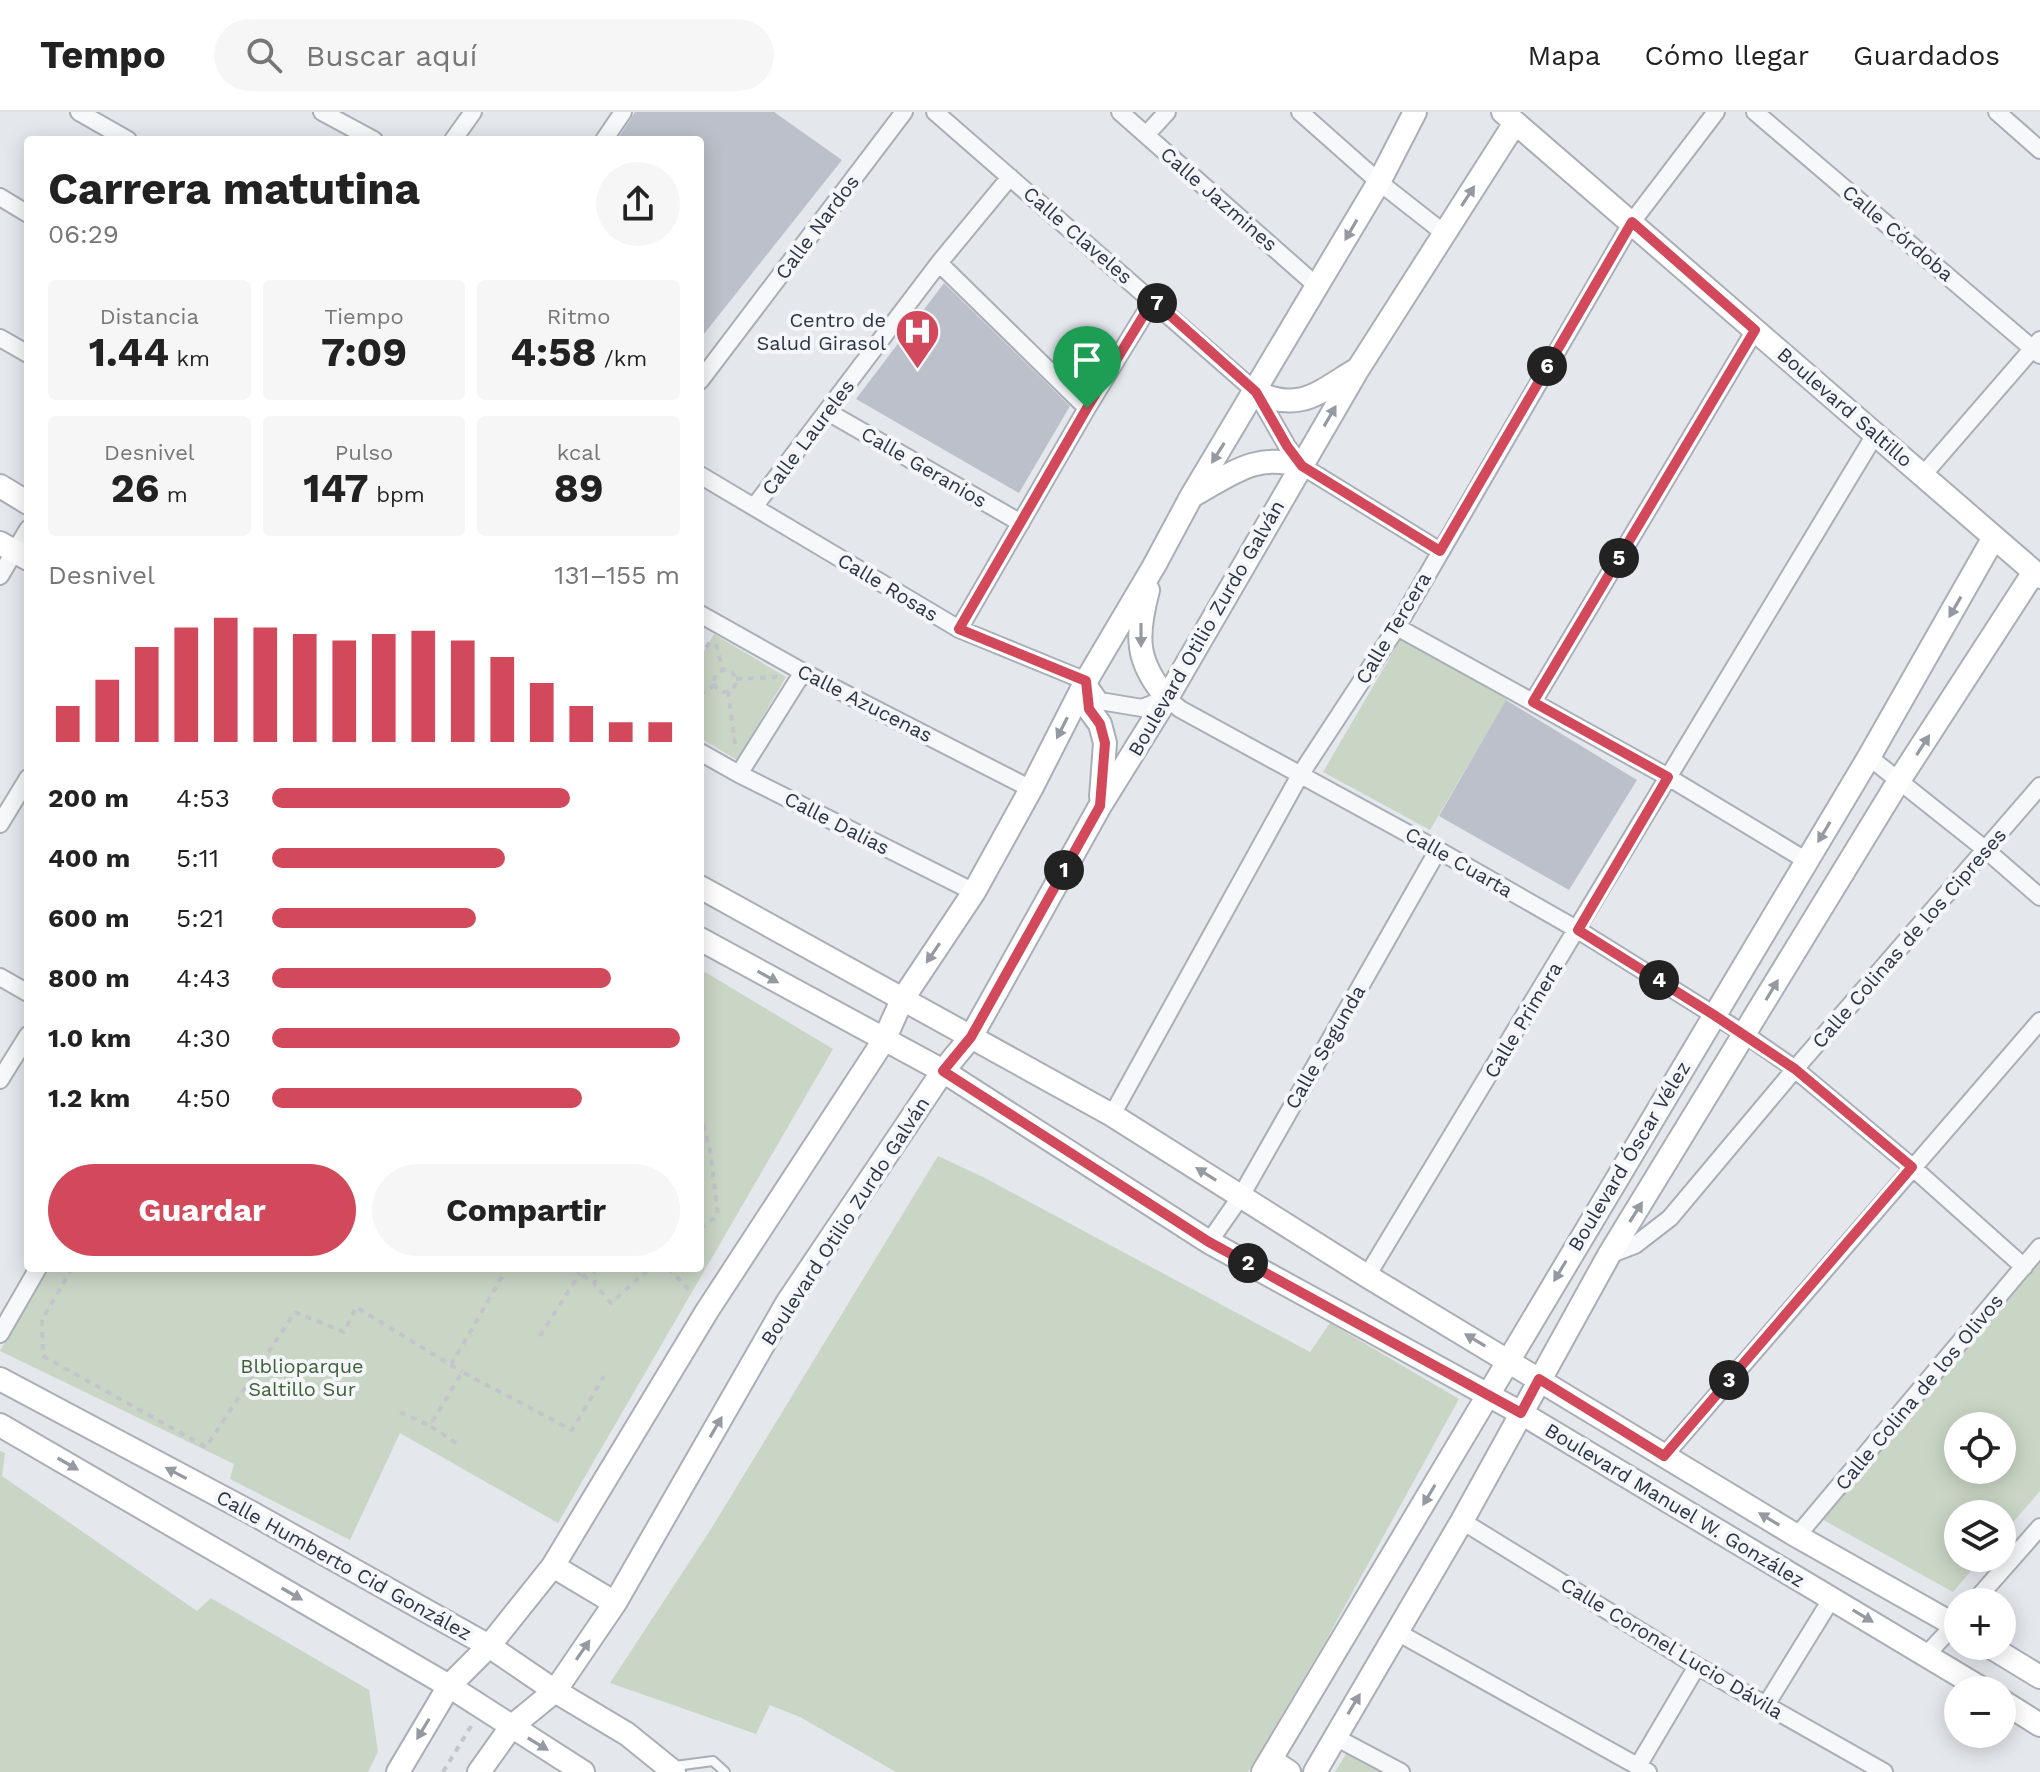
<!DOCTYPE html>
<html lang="es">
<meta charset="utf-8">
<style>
:root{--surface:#fff;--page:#f6f6f6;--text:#222;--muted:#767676;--line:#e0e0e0;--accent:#d1495b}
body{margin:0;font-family:"Work Sans",sans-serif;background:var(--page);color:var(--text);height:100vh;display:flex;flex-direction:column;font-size:30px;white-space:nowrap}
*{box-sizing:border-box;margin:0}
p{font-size:26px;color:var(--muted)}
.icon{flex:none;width:44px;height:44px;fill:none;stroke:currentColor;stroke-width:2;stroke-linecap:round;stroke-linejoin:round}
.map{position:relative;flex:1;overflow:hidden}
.side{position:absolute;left:24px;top:24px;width:680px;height:1136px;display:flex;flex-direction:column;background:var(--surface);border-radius:8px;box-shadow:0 4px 20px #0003}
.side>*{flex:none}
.buttons{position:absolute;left:1944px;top:1300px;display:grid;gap:16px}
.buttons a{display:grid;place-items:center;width:72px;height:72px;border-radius:50%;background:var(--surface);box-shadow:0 4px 20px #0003;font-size:40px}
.pin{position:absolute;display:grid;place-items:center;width:68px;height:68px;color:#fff;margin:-82px -34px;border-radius:50% 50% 50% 0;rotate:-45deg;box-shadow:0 0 8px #0007}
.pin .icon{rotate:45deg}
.km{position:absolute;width:40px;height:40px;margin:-20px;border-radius:50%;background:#222;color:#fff;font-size:22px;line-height:40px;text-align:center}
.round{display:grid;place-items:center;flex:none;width:84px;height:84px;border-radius:42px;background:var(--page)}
.overview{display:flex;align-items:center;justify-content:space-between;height:136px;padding:0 24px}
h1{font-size:44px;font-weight:700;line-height:60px}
.metrics{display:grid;grid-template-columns:repeat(3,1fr);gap:12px;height:136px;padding:8px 24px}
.metrics div{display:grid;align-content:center;border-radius:8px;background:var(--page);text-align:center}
.metrics b{font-size:40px;font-weight:700}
.metrics small{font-size:22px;font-weight:400}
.metrics p{font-size:22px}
.chart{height:224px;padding:16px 24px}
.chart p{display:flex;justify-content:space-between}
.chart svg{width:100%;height:144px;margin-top:8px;stroke:var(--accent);stroke-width:6}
.button{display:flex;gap:16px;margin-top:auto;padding:16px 24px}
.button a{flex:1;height:92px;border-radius:48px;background:var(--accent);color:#fff;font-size:32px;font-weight:700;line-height:92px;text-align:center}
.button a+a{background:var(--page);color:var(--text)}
ul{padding:0 24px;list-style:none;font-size:26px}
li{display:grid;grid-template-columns:128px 96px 1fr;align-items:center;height:60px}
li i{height:20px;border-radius:10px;background:var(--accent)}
header{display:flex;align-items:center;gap:48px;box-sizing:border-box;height:112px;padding:0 40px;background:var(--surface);border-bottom:2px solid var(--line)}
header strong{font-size:38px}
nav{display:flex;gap:44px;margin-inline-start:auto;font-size:28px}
.search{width:560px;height:72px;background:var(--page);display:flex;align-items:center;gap:20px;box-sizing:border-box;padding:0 28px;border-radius:44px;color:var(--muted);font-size:30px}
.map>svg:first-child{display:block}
.green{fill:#c9d6c5;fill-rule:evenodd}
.building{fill:#bbc0ca}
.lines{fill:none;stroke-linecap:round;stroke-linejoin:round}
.lane-casing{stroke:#a9aeb7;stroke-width:12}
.street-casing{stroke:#a9aeb7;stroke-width:20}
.secondary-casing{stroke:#a9aeb7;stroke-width:26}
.path{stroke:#c2c5cb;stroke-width:4;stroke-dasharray:6 6;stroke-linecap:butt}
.lane{stroke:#f7f8fa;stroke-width:8}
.street{stroke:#f7f8fa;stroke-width:16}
.secondary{stroke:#fff;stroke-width:22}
.oneway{fill:#959aa2}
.route-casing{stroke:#fff;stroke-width:16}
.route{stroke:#d1495b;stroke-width:10}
.labels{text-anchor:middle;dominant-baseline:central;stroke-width:8;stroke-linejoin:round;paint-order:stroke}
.street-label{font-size:20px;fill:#2b3445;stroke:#f4f6f9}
.poi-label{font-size:20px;fill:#2b3445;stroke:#f4f6f9;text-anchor:end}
.park-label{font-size:20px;fill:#3f6138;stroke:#f4f6f9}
</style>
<header>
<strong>Tempo</strong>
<div class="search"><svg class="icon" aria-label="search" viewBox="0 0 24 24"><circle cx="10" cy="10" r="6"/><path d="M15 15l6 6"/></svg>Buscar aquí</div>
<nav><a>Mapa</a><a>Cómo llegar</a><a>Guardados</a></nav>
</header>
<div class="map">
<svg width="2040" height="1660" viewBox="0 0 2040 1660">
<rect width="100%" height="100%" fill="#e4e7ec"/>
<!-- green -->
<path class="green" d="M714,522l72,43 -49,83 -37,-22v-80z
M1402,525l105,62 -77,131 -107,-58z
M700,857l133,80 -275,474 -158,-90 -50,107 -120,-61 4,-15 -234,-113 48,-83h652z
M938,1044l45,21 327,175 20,-29 129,76 -135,245 -76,128h-352l-96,-55 -30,-12 -14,29 -146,-51 101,-154z
M2040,1148v231l-38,44v-21h-44v44h24l-29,34 -135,-75zM1958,1314h44v44h-44z
M0,1339l5,2 -3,23 195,135 14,-13 158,92 9,62 -10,20h-368z
M1349,1637l40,23h-54z"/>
<!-- building -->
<path class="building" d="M635,0h139l68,48 -142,179v-199h-83z
M944,171l126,123 -51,87 -163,-94z
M1506,588l131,80 -68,110 -130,-74z"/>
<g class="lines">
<defs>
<path id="lane" d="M675,1654l38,-5 12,11"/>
<path id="street" d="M79,0l49,28
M322,0l52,28
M935,0l321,280 31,54 15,20 138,85
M1120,0l198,175
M1300,0l79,70 65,51
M1755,0l285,243
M1997,0l43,38
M1146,23l21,-23
M453,28l20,-28
M604,28l19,-28
M0,85l28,17
M939,151l148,145
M0,226l28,16
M700,269l204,-269
M828,300l193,111
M700,363l259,154 127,52 14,20 42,7 25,-10 13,11 258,141 140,80 168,105 49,34 117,98 112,100
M1923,363l117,-135
M754,395l185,-244 71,-86
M0,464l28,-47
M700,502l103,58 228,117
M1397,515l271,150 139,84
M959,517l128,-221 66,-108
M1533,590l222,-372
M700,640l39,22 235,118
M1869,645l117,93 54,47
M739,662l64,-102
M0,712l28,-46
M0,865l28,16
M0,968l28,-45
M1112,1003l188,-340 97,-148 235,-405 84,-110
M1209,1130l32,-46 197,-346
M1609,1143l26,-10 35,-27 125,-149 245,-283
M1367,1164l509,-843
M0,1222l38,-66
M1664,1344l376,-435
M1462,1409l235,145 187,106
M1797,1424l243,-289
M1974,1490l66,-75
M1397,1520l251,140
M1927,1542l31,-33
M1766,1593l66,-107
M1335,1625l66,35
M1638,1654l59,-100"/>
<path id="secondary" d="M1503,0l537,465
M1256,280c44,21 63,0 100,-22
M0,374l28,17
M1192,384c40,-22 63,-44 110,-30
M0,431l28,16
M1148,478c-12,46 -13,71 19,108
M1086,569l3,28 11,15 5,19 -4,54
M700,775l412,228 255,161 430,260 161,91
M700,827l243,132 266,171 312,171 463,277
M0,1267l250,133 239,134 66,45 72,43 47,38
M0,1313l449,261 134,86
M553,1454l62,37
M1989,1534l51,31
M2002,1589l38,24
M1271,1648l18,12
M398,1660l51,-86 40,-40 64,-80 154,-255 177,-271 18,-40 72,-108 57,-103 55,-108 68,-115 37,-69 188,-315 36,-70
M479,1660l32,-45 44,-36 60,-88 172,-300 156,-232 28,-34 129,-231 67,-108 191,-329 157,-246
M1263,1660l606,-1015 124,-218
M1315,1660l147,-251 147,-266 291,-476 134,-207"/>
</defs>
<!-- lane casing -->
<use href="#lane" class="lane-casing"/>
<!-- street casing -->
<use href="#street" class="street-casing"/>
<!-- secondary casing -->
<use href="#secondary" class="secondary-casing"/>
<!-- path -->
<path class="path" d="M716,532l7,26
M700,546l11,-18
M714 569a11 11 0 1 1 22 0a11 11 0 1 1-22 0Z
M736,567l41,-2
M728,579l7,53
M700,583l15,-10
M700,1001l10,37 8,65 -18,14
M72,1156l-30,52 1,36 163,91 89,-135 49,20 12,-25 106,65
M573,1156l22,16
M594,1156l1,16 16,19 39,-35
M668,1156l25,26
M540,1224l40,-63
M451,1253l56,-97
M400,1300l30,14
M456,1331l-26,-17 32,-54 110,58 32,-54
M443,1660l30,-49"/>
<!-- lane -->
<use href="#lane" class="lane"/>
<!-- street -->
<use href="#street" class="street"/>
<!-- secondary -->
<use href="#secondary" class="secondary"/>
</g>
<!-- one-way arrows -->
<defs><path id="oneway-solid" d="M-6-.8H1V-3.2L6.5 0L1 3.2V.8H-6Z" transform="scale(2)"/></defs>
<g class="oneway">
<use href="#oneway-solid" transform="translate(1468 84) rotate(-57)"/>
<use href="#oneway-solid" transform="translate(1351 118) rotate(120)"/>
<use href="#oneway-solid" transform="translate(1330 304) rotate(-60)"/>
<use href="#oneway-solid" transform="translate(1218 341) rotate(122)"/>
<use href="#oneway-solid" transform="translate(1955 495) rotate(120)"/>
<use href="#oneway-solid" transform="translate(1141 523) rotate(90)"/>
<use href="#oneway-solid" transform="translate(1062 616) rotate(117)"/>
<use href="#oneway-solid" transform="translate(1923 633) rotate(-57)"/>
<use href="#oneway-solid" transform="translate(1824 720) rotate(121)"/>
<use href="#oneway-solid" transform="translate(933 841) rotate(124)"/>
<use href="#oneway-solid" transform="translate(768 865) rotate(29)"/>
<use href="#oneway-solid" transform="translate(1772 878) rotate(-59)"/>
<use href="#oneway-solid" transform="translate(1206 1062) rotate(-148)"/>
<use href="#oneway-solid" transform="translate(1636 1100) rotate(-58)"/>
<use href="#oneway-solid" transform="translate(1560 1159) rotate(121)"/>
<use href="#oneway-solid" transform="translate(1475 1228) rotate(-149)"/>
<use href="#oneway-solid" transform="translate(716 1315) rotate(-60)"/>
<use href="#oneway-solid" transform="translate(68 1352) rotate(30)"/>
<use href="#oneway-solid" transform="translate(176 1361) rotate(-152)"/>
<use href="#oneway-solid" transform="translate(1429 1383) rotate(121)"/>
<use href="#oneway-solid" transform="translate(1769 1407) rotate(-149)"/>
<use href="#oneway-solid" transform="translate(292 1482) rotate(30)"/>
<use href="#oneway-solid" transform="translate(1863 1504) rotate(31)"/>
<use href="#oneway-solid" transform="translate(583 1538) rotate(-55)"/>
<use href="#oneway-solid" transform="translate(1354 1592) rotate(-59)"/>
<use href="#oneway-solid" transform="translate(423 1617) rotate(121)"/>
<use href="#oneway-solid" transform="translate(538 1632) rotate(31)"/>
</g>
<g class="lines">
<defs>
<path id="route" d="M1632,110l123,108 -222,372 135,75 -90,153 136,85 81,54 117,98 -248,289 -125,-77 -18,34 -312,-171 -266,-171 28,-34 129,-231 5,-63 -5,-19 -11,-15 -3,-28 -127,-52 128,-221 66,-108 103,92 31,54 15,20 138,85z"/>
</defs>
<!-- route casing -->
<use href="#route" class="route-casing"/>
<!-- route -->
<use href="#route" class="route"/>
</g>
<!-- icons -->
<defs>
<symbol id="hospital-pin" viewBox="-11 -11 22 30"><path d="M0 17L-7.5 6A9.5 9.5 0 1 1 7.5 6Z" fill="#d1495b" stroke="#f4f6f9"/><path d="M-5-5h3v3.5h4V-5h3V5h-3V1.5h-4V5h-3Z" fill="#fff"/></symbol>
</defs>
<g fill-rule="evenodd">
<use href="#hospital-pin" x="892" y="194" width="51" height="69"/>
</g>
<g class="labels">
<!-- street labels -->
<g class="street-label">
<text transform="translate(1219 87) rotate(41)">Calle Jazmines</text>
<text transform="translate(817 115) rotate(-53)">Calle Nardos</text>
<text transform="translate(1898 121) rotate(40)">Calle Córdoba</text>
<text transform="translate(1078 123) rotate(41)">Calle Claveles</text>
<text transform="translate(1845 295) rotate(41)">Boulevard Saltillo</text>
<text transform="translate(808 325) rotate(-53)">Calle Laureles</text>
<text transform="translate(924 355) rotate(30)">Calle Geranios</text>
<text transform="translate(888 475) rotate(31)">Calle Rosas</text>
<text transform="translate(1206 516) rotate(-60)">Boulevard Otilio Zurdo Galván</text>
<text transform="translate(1393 516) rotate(-59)">Calle Tercera</text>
<text transform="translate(865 591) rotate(27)">Calle Azucenas</text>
<text transform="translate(837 711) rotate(27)">Calle Dalias</text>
<text transform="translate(1459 750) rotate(30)">Calle Cuarta</text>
<text transform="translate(1909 826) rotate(-49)">Calle Colinas de los Cipreses</text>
<text transform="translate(1523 908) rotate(-59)">Calle Primera</text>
<text transform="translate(1325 935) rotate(-60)">Calle Segunda</text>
<text transform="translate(1629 1044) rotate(-59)">Boulevard Óscar Vélez</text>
<text transform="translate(845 1109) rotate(-57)">Boulevard Otilio Zurdo Galván</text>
<text transform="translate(1919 1280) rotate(-50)">Calle Colina de los Olivos</text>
<text transform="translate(1675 1393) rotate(31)">Boulevard Manuel W. González</text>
<text transform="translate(344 1453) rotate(29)">Calle Humberto Cid González</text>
<text transform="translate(1672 1536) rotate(31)">Calle Coronel Lucio Dávila</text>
</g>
<!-- poi labels -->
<g class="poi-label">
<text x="886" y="208">Centro de<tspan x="886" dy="23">Salud Girasol</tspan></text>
</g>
<!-- park labels -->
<g class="park-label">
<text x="302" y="1254">Blblioparque<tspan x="302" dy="23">Saltillo Sur</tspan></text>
</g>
</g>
</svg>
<div class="buttons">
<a><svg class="icon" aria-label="locate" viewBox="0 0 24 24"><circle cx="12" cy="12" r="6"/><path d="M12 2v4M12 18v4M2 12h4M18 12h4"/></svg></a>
<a><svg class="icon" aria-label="layers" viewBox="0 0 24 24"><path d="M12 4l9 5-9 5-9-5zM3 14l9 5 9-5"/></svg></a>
<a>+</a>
<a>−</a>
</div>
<div class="pin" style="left:1087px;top:296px;background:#1e9e55"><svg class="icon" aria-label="arrive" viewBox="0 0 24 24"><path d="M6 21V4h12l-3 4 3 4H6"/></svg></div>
<b class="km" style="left:1064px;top:758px">1</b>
<b class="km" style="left:1248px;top:1151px">2</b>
<b class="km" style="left:1729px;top:1268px">3</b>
<b class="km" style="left:1659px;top:868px">4</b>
<b class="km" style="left:1619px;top:446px">5</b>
<b class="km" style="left:1547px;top:254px">6</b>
<b class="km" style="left:1157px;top:191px">7</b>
<section class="side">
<div class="overview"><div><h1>Carrera matutina</h1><p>06:29</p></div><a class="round"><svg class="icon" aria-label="share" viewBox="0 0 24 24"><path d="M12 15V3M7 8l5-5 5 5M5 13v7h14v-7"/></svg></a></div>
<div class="metrics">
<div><p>Distancia</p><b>1.44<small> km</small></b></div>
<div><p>Tiempo</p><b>7:09</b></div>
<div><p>Ritmo</p><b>4:58<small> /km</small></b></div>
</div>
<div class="metrics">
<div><p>Desnivel</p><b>26<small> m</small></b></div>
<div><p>Pulso</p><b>147<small> bpm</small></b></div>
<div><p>kcal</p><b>89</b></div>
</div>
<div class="chart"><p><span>Desnivel</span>131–155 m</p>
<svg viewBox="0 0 160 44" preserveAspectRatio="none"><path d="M5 44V33M15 44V25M25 44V15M35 44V9M45 44V6M55 44V9M65 44V11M75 44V13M85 44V11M95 44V10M105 44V13M115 44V18M125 44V26M135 44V33M145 44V38M155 44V38"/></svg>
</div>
<ul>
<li><b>200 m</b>4:53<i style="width:73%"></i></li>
<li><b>400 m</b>5:11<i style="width:57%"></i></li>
<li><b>600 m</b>5:21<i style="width:50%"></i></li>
<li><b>800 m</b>4:43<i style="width:83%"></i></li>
<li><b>1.0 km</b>4:30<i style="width:100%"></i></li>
<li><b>1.2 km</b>4:50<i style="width:76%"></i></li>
</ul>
<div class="button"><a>Guardar</a><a>Compartir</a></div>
</section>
</div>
